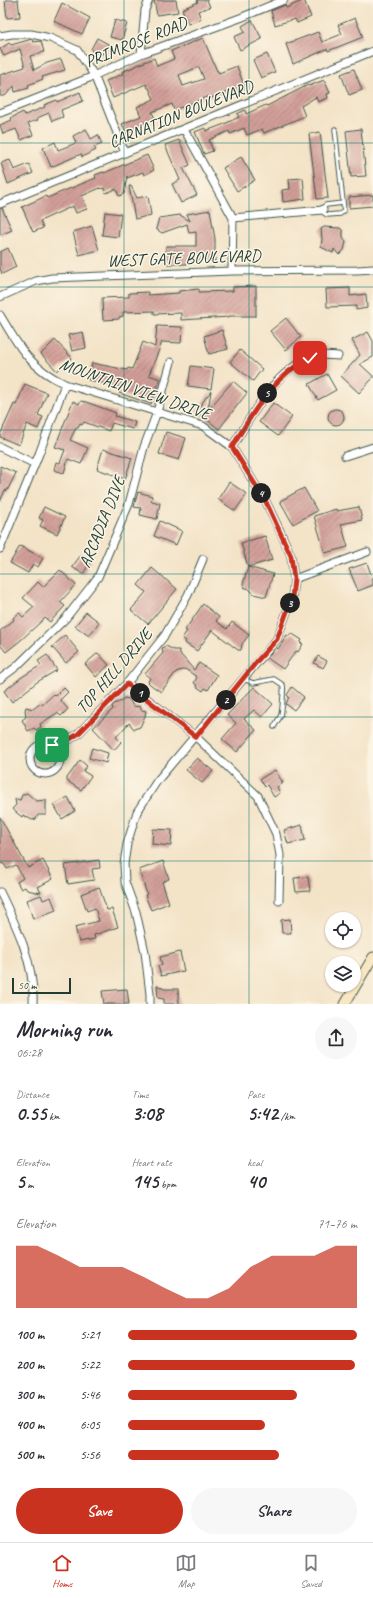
<!DOCTYPE html>
<meta charset="utf-8">
<style>
:root{--surface:#fff;--page:#f7f7f7;--text:#2b2b33;--muted:#7c7c81;--line:#e1e1e2;--accent:#c8321e}
body{margin:0;font-family:Caveat,sans-serif;background:var(--page);color:var(--text);height:100vh;display:flex;flex-direction:column;font-size:15px;white-space:nowrap}
*{box-sizing:border-box;margin:0}
p{font-size:13px;color:var(--muted)}
.icon{flex:none;width:22px;height:22px;fill:none;stroke:currentColor;stroke-width:2;stroke-linecap:round;stroke-linejoin:round}
.map{position:relative;height:1004px;overflow:hidden}
.panel{display:flex;flex-direction:column;background:var(--surface);flex:1}
.panel>*{flex:none}
.buttons{position:absolute;left:325px;top:912px;display:grid;gap:8px}
.buttons a{display:grid;place-items:center;width:36px;height:36px;border-radius:50%;background:var(--surface);box-shadow:0 1px 3px #0004;font-size:20px}
.scale{position:absolute;left:12px;bottom:10px;width:59px;box-sizing:border-box;padding-left:4px;border:2px solid #1f3d34;border-top:0;font-size:11px;line-height:14px;white-space:nowrap;color:#1f3d34;-webkit-text-stroke:3px #fcf5e5;paint-order:stroke}
.pin{position:absolute;display:grid;place-items:center;width:34px;height:34px;color:#fff;margin:-17px;border-radius:8px;box-shadow:0 2px 6px #0006}
.km{position:absolute;width:20px;height:20px;margin:-10px;border-radius:50%;background:#222;color:#fff;font-size:11px;line-height:20px;text-align:center}
.round{display:grid;place-items:center;flex:none;width:42px;height:42px;border-radius:21px;background:var(--page)}
.head{display:flex;align-items:center;justify-content:space-between;height:68px;padding:0 16px}
h1{font-size:22px;font-weight:700;line-height:30px}
.figures{display:grid;grid-template-columns:repeat(3,1fr);gap:6px;height:68px;padding:4px 16px}
.figures div{display:grid;align-content:center}
.figures b{font-size:20px;font-weight:700}
.figures small{font-size:11px;font-weight:400}
.figures p{font-size:11px}
.chart{height:112px;padding:8px 16px}
.chart p{display:flex;justify-content:space-between}
.chart svg{width:100%;height:72px;margin-top:4px;fill:var(--accent);opacity:.7}
.primary-button{display:flex;gap:8px;margin-top:auto;padding:8px 16px}
.primary-button a{flex:1;height:46px;border-radius:24px;background:var(--accent);color:#fff;font-size:16px;font-weight:700;line-height:46px;text-align:center}
.primary-button a+a{background:var(--page);color:var(--text)}
ul{padding:0 16px;list-style:none;font-size:13px}
li{display:grid;grid-template-columns:64px 48px 1fr;align-items:center;height:30px}
li i{height:10px;border-radius:5px;background:var(--accent)}
.dock{display:flex;justify-content:space-around;align-items:center;height:56px;border-top:1px solid var(--line);background:var(--surface);font-size:11px;color:var(--muted)}
.dock a{display:grid;justify-items:center;gap:2px}
.dock .current{color:var(--accent)}
.map>svg:first-child{display:block}
.building{fill:url(#building-hatch);fill-rule:evenodd}
.lines{fill:none;stroke-linecap:round;stroke-linejoin:round}
.service-casing{stroke:#3f564a;stroke-width:5.5}
.minor-casing{stroke:#3f564a;stroke-width:9}
.secondary-casing{stroke:#3f564a;stroke-width:11}
.service{stroke:#fff;stroke-width:3.5}
.minor{stroke:#fff;stroke-width:7}
.secondary{stroke:#f9e7c3;stroke-width:9}
.route-casing{stroke:#fff;stroke-width:8}
.route{stroke:#c8321e;stroke-width:5}
.grid{fill:none;stroke:#0f766e;stroke-width:1;stroke-opacity:0.55}
.labels{text-anchor:middle;dominant-baseline:central;stroke-width:3;stroke-linejoin:round;paint-order:stroke}
.street-label{font-size:17px;fill:#1f3d34;stroke:#fcf5e5}
</style>
<div class="map">
<svg width="373" height="1004" viewBox="0 0 373 1004">
<defs>
<pattern id="building-hatch" width="6" height="6" patternUnits="userSpaceOnUse"><rect width="6" height="6" fill="#d29f98"/><path d="M-1 1l2-2M0 6l6-6M5 7l2-2" fill="none" stroke="#aa837d"/></pattern>
</defs>
<rect width="100%" height="100%" fill="#fcf5e5"/>
<filter id="ink" filterUnits="userSpaceOnUse"><feTurbulence type="fractalNoise" baseFrequency=".025" numOctaves="2"/><feDisplacementMap in="SourceGraphic" scale="8" xChannelSelector="R" yChannelSelector="G"/><feConvolveMatrix kernelMatrix="1 2 1 2 8 2 1 2 1" color-interpolation-filters="sRGB"/></filter>
<filter id="wash" filterUnits="userSpaceOnUse"><feTurbulence type="fractalNoise" baseFrequency=".012" numOctaves="4" result="noise"/><feDisplacementMap in="SourceGraphic" scale="16" xChannelSelector="R" yChannelSelector="G"/><feGaussianBlur stdDeviation="0.9" result="paint"/><feColorMatrix in="noise" values="0 0 0 0 0 0 0 0 0 0 0 0 0 0 0 0 0 1.4 0 .05"/><feComposite in="paint" operator="in"/></filter>
<g filter="url(#wash)">
<rect width="100%" height="100%" fill="#f3e3c7"/>
<g id="blocks">
<!-- building -->
<path class="building" d="M5,0h13l2,17 -13,1z
M154,0h22l2,12 -21,3z
M197,0h10l3,7 -12,4 3,8 -13,5 -6,-15 16,-7z
M304,0l7,17 -14,6 -2,-4 -20,6 -4,-14 14,-6 1,3z
M62,3l28,15 -8,16 -28,-13z
M355,18l8,19 -35,14 -1,-2 -34,15 -7,-20 32,-12 4,10 20,-8 -4,-9z
M115,20l12,3 -5,17 -12,-3z
M252,20l10,19 -22,11 -6,-13 11,-5 -3,-6z
M97,38l13,7 -7,9 -5,-2 -4,1 -3,-4z
M203,38l14,33h1l1,2 18,-7 8,22 -15,7 -2,-3 -17,6 -1,-2 -36,14 -2,-6 -20,8 3,7 -13,5 1,3 -16,7 -5,-10 19,-8 -4,-9 17,-8 -5,-11h-1l-2,-4 -33,14 -7,-17 17,-7 -1,-2 32,-14 3,8 17,-7 -3,-8zM199,67l5,12 -21,7 -4,-11z
M32,39l1,3 8,-1 3,11 -14,4 4,14 13,-7 14,-4 4,11 -23,7 1,2 -15,6 1,3 -14,4 -1,-6 -9,10h-5v-21l25,-8 -5,-18 -16,7 -4,-7 9,-6 2,2z
M267,54l8,18 -14,6 -8,-18z
M354,69l8,21 -13,5 -8,-21z
M324,80l6,13 -3,1 1,4 -10,4 -2,-5 -15,9 4,10 -41,17 -2,-4 -15,6 -3,-7 -14,6 -1,-3 -20,9 4,11 -9,3 -9,-22 10,-4 1,3 16,-6 17,-8 -2,-3 8,-4 1,4 20,-9 1,1 41,-21 1,1z
M80,92l3,9 -22,9 2,7 -11,4 -3,-8 -12,5 1,2 -10,3 5,12 -12,5 -5,-11 -13,5 -3,-9 12,-5 -1,-2 12,-6 2,3 20,-8 -1,-2 13,-5v2z
M86,129l5,10 7,-4 4,9 -8,3 2,3 -14,7 -1,-3 -30,13 -8,-19 12,-6 3,8 18,-7 -3,-7z
M361,129l5,47 -15,1 -5,-46z
M320,132l8,66 -11,1 -8,-65z
M179,140l11,25 -7,3 14,27 -16,8 -9,-19 8,-4 -15,-35z
M147,155l7,15 -10,5 -1,-3 -16,6v-2l-3,18 -5,2 -3,-7 -10,4 -2,-5 -3,1 -1,-1 -18,8 5,13 -11,4 -3,-7 -33,15 3,7 -10,4 -11,-25 24,-11 1,2 39,-16 10,-4 -1,-3 8,-3 1,1z
M241,157l14,23 -18,11 -14,-23z
M10,160l4,10 15,-6 4,9 -25,11 -7,-21z
M303,178l2,21 -22,3 -1,-12 8,-1 -1,-10z
M129,186h2l6,12 11,-2 3,19 -16,4z
M373,195v11l-24,2v-11z
M2,208l10,22 -12,5v-26z
M210,210l5,29v22l-28,-1v4h-21v-18h30v-14l-7,1 -2,-9 -25,9 -6,-4 3,-11 21,-3 10,6 -3,-7z
M105,212l16,2 -3,23 -16,-2z
M92,226l7,24 -20,5 -6,-23z
M324,227l16,1 3,3v7l3,4 -2,8 -5,5 -5,-6 -1,4 -12,-6 1,-8 -1,-10z
M8,248l8,19 -14,7 -2,-6v-16z
M256,286v30h-27v1l-48,3v-7l-27,1v-3l-31,1v4l-4,1v2l-16,1 -1,-22 27,-1v-4l19,-1v3l31,-2v-2l20,-2v3l34,-1v-4z
M350,288v8l16,-2 1,14 -11,2v-4l-29,1 -1,-18z
M286,318l15,19 -15,13 -16,-19z
M157,326l25,1 -1,16 -19,-1 -13,33 11,4 -9,25 -32,-11 2,-6 -33,-7 4,-17 35,7 1,-2 4,1 11,-27 12,5z
M222,330l6,19 -19,5 -5,-18z
M83,332l3,16 -14,3 -4,-16z
M368,332l5,9v16l-13,7 13,12v2l-14,15 -18,-17 19,-21 -8,-15z
M55,340l17,18 -15,13 -16,-17z
M240,350l22,19 -9,12 -23,-19z
M191,366l23,3 -3,20 -23,-3z
M327,374l9,16 -18,10 -9,-16z
M233,381l14,12 -28,36 -23,-18 15,-20 -3,19z
M25,384l22,9 -9,22 5,2 -5,12 -11,-5 -8,21 -19,-8v-2l14,-31 2,1z
M73,401l6,3 2,-3 5,1 30,11 -1,3 20,6 -2,7 -21,-6 -3,8 -25,-9 -2,3 -2,-1 -2,4h-2l-6,12 18,8 -7,16 -13,-5 -4,14 -10,-3 2,-8 4,1 5,-13 -10,-3z
M273,403l19,14 -14,19 -19,-14z
M328 417a8 8 0 1 1 16 0a8 8 0 1 1-16 0Z
M166,432l20,6 -7,22 -20,-6z
M103,449l29,9 -7,21 -28,-10z
M0,466l16,7 -9,18 -2,-1 -5,12z
M229,482l18,12 -12,17 -17,-12z
M304,488l13,23 -24,13 -13,-23z
M138,492l14,4 -1,5 9,2 -3,16 -17,-4 1,-7 -7,-1z
M44,507l21,10 -8,17 -17,-8 3,-6 -4,-2z
M359,507l3,13 -21,4 7,23 -23,6 -11,-37 22,-7 1,2z
M160,521l22,10 -6,14 -22,-9z
M265,536l7,24 -24,7 -7,-24z
M20,546l23,12 -5,9 -5,-3 -5,9 -18,-10z
M81,555l10,6 -8,13 -11,-7z
M367,563l6,17v5l-15,6 -9,-22z
M248,567l25,7 -7,23 -12,-3 -6,-6h-3l-2,-4z
M152,568l25,21 -29,35 -17,-14 15,-18 -8,-7z
M60,570l16,15 -16,17 5,4 -15,16 -5,-4 -24,22 -15,12 -6,-7v-14l14,-11 -1,-2 6,-5 4,4 11,-10 -11,-9 15,-16 5,5z
M203,604l16,13 -3,4 11,8 5,-7 17,13 -7,9 -1,6h-3l-26,-20 -15,21 -12,-8 1,-2 -4,-3 5,-7 -2,-1z
M86,612l13,10 -10,14 -14,-10z
M291,633l11,7 -2,3 3,1 -5,8 -2,-1 -13,18 -16,-11 9,-11 2,2 9,-14 2,1z
M65,635l14,17 -13,11 -14,-16z
M166,646l8,4h5l2,5 13,15 5,-7 18,12 -9,15 -3,-2 -2,3 -7,-5 1,-1 -3,-2 3,-6 -12,-8 -9,3 -15,20 -10,-7 -3,-3 2,-4 -5,-4 18,-21 -1,-5z
M98,653l11,12 -13,12 -11,-13z
M47,655l10,15 -20,12 -25,20 -8,-11 18,-14 19,-12 -3,-4z
M318,656l9,5 -4,7 -9,-5z
M254,687l19,17 -11,13 -8,-7 -10,9 12,11 -19,22 -15,-13 14,-16 -9,-8z
M292,687l12,10 -10,13 -8,-6 3,-7 -2,-2z
M64,688l4,4 -8,8 8,9 -7,7 -4,-3 -17,11 1,3 -5,3 -2,-2 -6,3 -6,-11 4,-3 -1,-7 1,-3 7,2 8,-6 1,2 12,-11 2,2z
M124,698l5,1 4,7 8,1v3l5,1 -1,5 -5,11 -6,2 -5,-6 -13,14 5,5 -7,8 -21,-22 20,-19 -1,-3 2,-2 8,-3z
M92,748l16,5 -2,10 -17,-5z
M197,758l16,13 -11,12 -16,-13z
M80,760l7,6 -4,5 8,5 -10,14 -14,-9v-3z
M275,770l8,13 -6,4 3,6 -6,4 -7,-12 -2,2 -5,-8z
M27,793l9,8 10,-1v15h-8l-2,4 -4,1 -9,-5 -1,2 -10,-8 4,-4 -1,-6 5,1 2,-5z
M68,797l7,14 -13,8 -8,-14z
M0,817l28,51 15,-8 10,19 -15,8 3,6 -14,-3 -2,-3 -4,2 -4,-7 6,-4 -7,-13 -9,4 -3,-5 -4,-1z
M302,825l3,15 -17,4 -4,-14z
M153,829l19,1 -1,16 -19,-2z
M99,860l1,8 -8,1 2,11 -26,4 -3,-19z
M163,861l6,18 -7,3 7,21 -18,7 -6,-15 2,-1 -8,-24z
M308,877l2,14 -14,1 -2,-14z
M99,887l8,23 5,-1 6,18 -24,8 1,4 -16,3 -4,-15 24,-6 -4,-13 -8,3 -6,-17z
M41,895l2,5 8,-3 5,13 -23,9 -6,-19z
M290,919l1,14h-9l-1,-13z
M180,952l4,19 -23,5 -3,-10 4,-1 -2,-8z
M157,985l7,4h14l1,15h-15v-5l-6,-1z
M127,989l2,15h-25l-2,-13z"/>
</g>
</g>
<g filter="url(#ink)">
<use href="#blocks" fill-opacity="0" stroke="#3f564a" stroke-width="1"/>
<g class="lines">
<defs>
<path id="service" d="M335,129l9,82 -4,3 -13,1 -3,-2 -2,-5 4,-3 17,-2
M244,679l9,4 21,-4 9,6c1,4 -1,26 -2,30 -2,4 -5,8 -7,12"/>
<path id="minor" d="M0,36l12,-2h19l19,4 27,12 17,25 31,78
M141,54l4,-44 4,-10
M0,113l89,-35 52,-24 99,-36 44,-18
M184,129l49,89 -1,53
M0,204l373,-153
M233,218l90,-8
M0,297l36,-16 16,-3 180,-7 125,-1 16,-1
M0,315c19,32 29,52 65,69l138,42 29,21 34,55 14,29 11,25 3,23 -2,19 -15,41 -120,142 -20,31 -10,32 -3,20 1,18 11,30 9,40 5,42v10
M0,447l35,17
M232,447c21,-33 44,-80 84,-91 7,-2 15,0 22,0
M345,456l28,-9
M0,549l39,-95 26,-70
M294,579l73,-27
M0,679l16,-12 50,-49 32,-41 31,-73 15,-57 13,-35 14,-50
M127,683l69,54 62,59 18,38 4,21 -1,46
M30 759a15 15 0 1 1 30 0a15 15 0 1 1-30 0Z
M56,748l22,-14 49,-51 38,-48 23,-40 15,-36
M0,892c17,35 35,72 33,112"/>
<path id="secondary" d="M345,1004l28,-47"/>
</defs>
<!-- service casing -->
<use href="#service" class="service-casing"/>
<!-- minor casing -->
<use href="#minor" class="minor-casing"/>
<!-- secondary casing -->
<use href="#secondary" class="secondary-casing"/>
<!-- service -->
<use href="#service" class="service"/>
<!-- minor -->
<use href="#minor" class="minor"/>
<!-- secondary -->
<use href="#secondary" class="secondary"/>
</g>
</g>
<g class="lines" filter="url(#ink)">
<defs>
<path id="route" d="M52,745l4,3 22,-14 49,-50 69,53 62,-77 19,-21 15,-41 2,-19 -3,-23 -25,-54 -34,-55c22,-35 39,-70 78,-89"/>
</defs>
<!-- route casing -->
<use href="#route" class="route-casing"/>
<!-- route -->
<use href="#route" class="route"/>
</g>
<!-- grid -->
<path class="grid" d="M124,0v1004M249,0v1004M0,143h373M0,287h373M0,430h373M0,574h373M0,717h373M0,861h373"/>
<g class="labels">
<!-- street labels -->
<g class="street-label">
<text transform="translate(136 42) rotate(-22)">PRIMROSE ROAD</text>
<text transform="translate(181 114) rotate(-22)">CARNATION BOULEVARD</text>
<text transform="translate(184 258) rotate(-2)">WEST GATE BOULEVARD</text>
<text transform="translate(135 389) rotate(19)">MOUNTAIN VIEW DRIVE</text>
<text transform="translate(102 522) rotate(-68)">ARCADIA DIVE</text>
<text transform="translate(114 671) rotate(-49)">TOP HILL DRIVE</text>
</g>
</g>
</svg>
<div class="buttons">
<a><svg class="icon" aria-label="locate" viewBox="0 0 24 24"><circle cx="12" cy="12" r="6"/><path d="M12 2v4M12 18v4M2 12h4M18 12h4"/></svg></a>
<a><svg class="icon" aria-label="layers" viewBox="0 0 24 24"><path d="M12 4l9 5-9 5-9-5zM3 14l9 5 9-5"/></svg></a>
</div>
<div class="scale">50 m</div>
<div class="pin" style="left:52px;top:745px;background:#1e9e55"><svg class="icon" aria-label="arrive" viewBox="0 0 24 24"><path d="M6 21V4h12l-3 4 3 4H6"/></svg></div>
<div class="pin" style="left:310px;top:358px;background:#d93025"><svg class="icon" aria-label="check" viewBox="0 0 24 24"><path d="M5 12l5 5 9-10"/></svg></div>
<b class="km" style="left:140px;top:693px">1</b>
<b class="km" style="left:226px;top:700px">2</b>
<b class="km" style="left:290px;top:603px">3</b>
<b class="km" style="left:261px;top:493px">4</b>
<b class="km" style="left:267px;top:393px">5</b>
</div>
<section class="panel">
<div class="head"><div><h1>Morning run</h1><p>06:28</p></div><a class="round"><svg class="icon" aria-label="share" viewBox="0 0 24 24"><path d="M12 15V3M7 8l5-5 5 5M5 13v7h14v-7"/></svg></a></div>
<div class="figures">
<div><p>Distance</p><b>0.55<small> km</small></b></div>
<div><p>Time</p><b>3:08</b></div>
<div><p>Pace</p><b>5:42<small> /km</small></b></div>
</div>
<div class="figures">
<div><p>Elevation</p><b>5<small> m</small></b></div>
<div><p>Heart rate</p><b>145<small> bpm</small></b></div>
<div><p>kcal</p><b>40</b></div>
</div>
<div class="chart"><p><span>Elevation</span>71–76 m</p>
<svg viewBox="0 0 160 44" preserveAspectRatio="none"><path d="M0 44V6L10 6L20 12L30 19L40 19L50 19L60 25L70 32L80 38L90 38L100 32L110 19L120 12L130 12L140 12L150 6L160 6V44z"/></svg>
</div>
<ul>
<li><b>100 m</b>5:21<i style="width:100%"></i></li>
<li><b>200 m</b>5:22<i style="width:99%"></i></li>
<li><b>300 m</b>5:46<i style="width:74%"></i></li>
<li><b>400 m</b>6:05<i style="width:60%"></i></li>
<li><b>500 m</b>5:56<i style="width:66%"></i></li>
</ul>
<div class="primary-button"><a>Save</a><a>Share</a></div>
</section>
<nav class="dock">
<a class="current"><svg class="icon" aria-label="home" viewBox="0 0 24 24"><path d="M3 11l9-7 9 7M6 9v11h12V9"/></svg>Home</a>
<a><svg class="icon" aria-label="map" viewBox="0 0 24 24"><path d="M3 6l6-2 6 2 6-2v14l-6 2-6-2-6 2zM9 4v14M15 6v14"/></svg>Map</a>
<a><svg class="icon" aria-label="saved" viewBox="0 0 24 24"><path d="M7 4h10v16l-5-4-5 4z"/></svg>Saved</a>
</nav>
